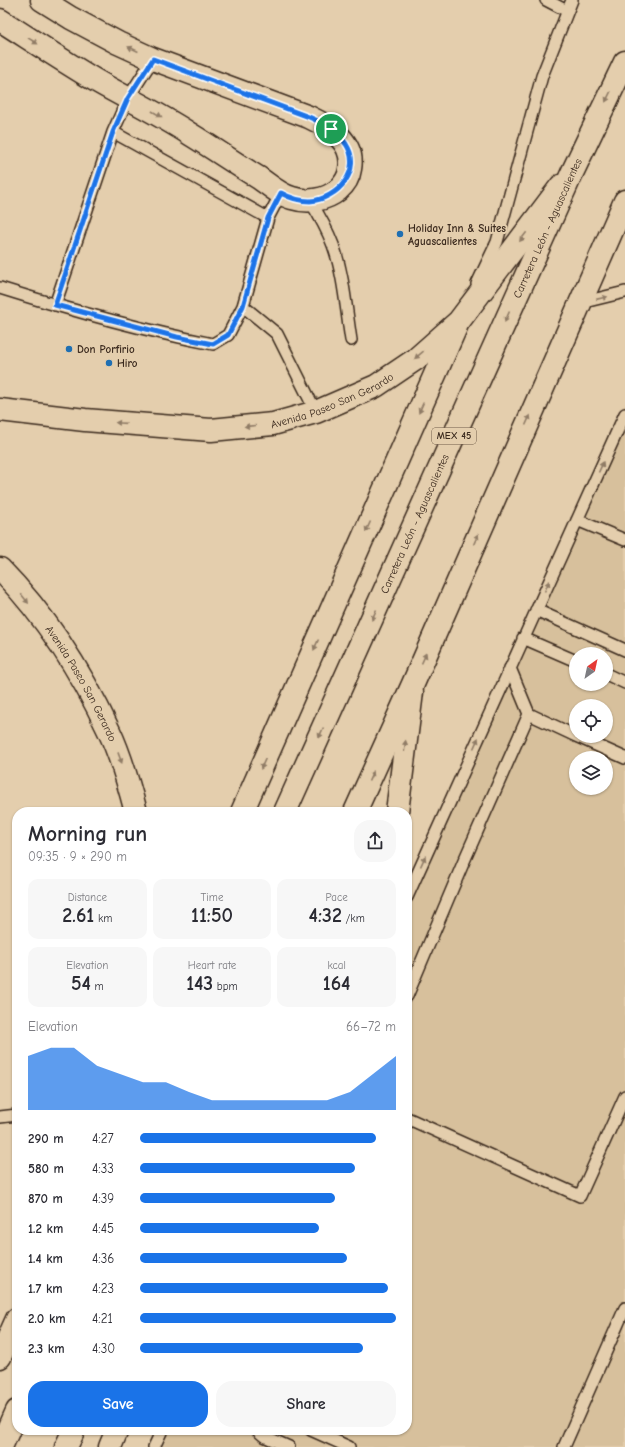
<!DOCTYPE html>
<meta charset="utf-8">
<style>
:root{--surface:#fff;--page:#f7f7f7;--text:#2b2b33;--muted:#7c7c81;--accent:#1a73e8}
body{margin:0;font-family:"Comic Neue",sans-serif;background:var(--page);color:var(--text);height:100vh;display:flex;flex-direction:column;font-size:15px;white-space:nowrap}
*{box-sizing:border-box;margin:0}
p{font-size:13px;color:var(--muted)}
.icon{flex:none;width:22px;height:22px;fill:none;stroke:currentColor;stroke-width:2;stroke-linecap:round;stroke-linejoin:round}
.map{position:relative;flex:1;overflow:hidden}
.panel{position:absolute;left:12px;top:807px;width:400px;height:628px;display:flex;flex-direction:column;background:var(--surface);border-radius:16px;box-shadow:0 1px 3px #0004}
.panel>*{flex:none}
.needle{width:26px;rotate:33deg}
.tools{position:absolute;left:569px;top:647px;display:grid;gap:8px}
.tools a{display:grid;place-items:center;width:44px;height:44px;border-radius:50%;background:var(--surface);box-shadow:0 1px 3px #0004;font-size:20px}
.pin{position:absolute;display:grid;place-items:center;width:34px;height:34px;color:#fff;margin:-17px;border:2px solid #fff;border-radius:50%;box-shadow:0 1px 4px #0007}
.round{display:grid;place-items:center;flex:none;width:42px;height:42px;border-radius:16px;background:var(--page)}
.head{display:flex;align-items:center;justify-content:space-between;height:68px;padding:0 16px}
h1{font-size:22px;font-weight:700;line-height:30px}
.metrics{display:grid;grid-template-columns:repeat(3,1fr);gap:6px;height:68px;padding:4px 16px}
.metrics div{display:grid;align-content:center;border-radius:10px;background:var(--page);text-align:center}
.metrics b{font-size:20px;font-weight:700}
.metrics small{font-size:11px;font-weight:400}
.metrics p{font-size:11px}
.chart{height:112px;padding:8px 16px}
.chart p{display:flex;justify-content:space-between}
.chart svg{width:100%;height:72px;margin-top:4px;fill:var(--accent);opacity:.7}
.button{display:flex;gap:8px;margin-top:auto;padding:8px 16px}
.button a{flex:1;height:46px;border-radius:16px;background:var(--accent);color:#fff;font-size:16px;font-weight:700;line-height:46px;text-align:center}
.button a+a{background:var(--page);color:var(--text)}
ul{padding:0 16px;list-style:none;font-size:13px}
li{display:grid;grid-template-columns:64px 48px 1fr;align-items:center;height:30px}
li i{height:10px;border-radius:5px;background:var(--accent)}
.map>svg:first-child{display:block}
.built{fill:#d7c09c;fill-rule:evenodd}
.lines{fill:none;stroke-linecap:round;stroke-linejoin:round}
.lane-casing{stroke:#3b2a1e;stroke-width:14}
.street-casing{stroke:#3b2a1e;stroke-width:25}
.secondary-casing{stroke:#3b2a1e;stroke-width:25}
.highway-casing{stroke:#3b2a1e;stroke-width:25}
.lane{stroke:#e4cead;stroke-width:11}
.street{stroke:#e4cead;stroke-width:22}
.secondary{stroke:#e4cead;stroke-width:22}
.highway{stroke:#e4cead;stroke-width:22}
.oneway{fill:#907c66}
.route-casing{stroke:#fff;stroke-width:8}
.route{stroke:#1a73e8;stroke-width:5}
.poi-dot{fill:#1f6fb2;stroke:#e4cead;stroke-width:1.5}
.labels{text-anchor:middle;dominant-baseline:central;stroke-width:4;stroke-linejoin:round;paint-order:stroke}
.shield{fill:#e4cead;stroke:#6e5b49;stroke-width:1}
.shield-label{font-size:10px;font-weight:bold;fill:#3b2a1e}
.poi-label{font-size:11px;font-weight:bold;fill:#3b2a1e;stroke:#e4cead;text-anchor:start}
.street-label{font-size:11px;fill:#3b2a1e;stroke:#e4cead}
</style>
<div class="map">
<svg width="625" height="1447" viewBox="0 0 625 1447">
<rect width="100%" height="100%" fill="#e4cead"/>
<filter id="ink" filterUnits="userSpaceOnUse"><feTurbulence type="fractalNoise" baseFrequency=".025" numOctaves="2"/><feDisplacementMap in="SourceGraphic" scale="8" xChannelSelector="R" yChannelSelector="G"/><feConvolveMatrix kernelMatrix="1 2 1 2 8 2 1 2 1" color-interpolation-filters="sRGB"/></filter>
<g filter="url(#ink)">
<!-- built -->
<path class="built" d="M625,404v1043h-464l8,-17h238v-536zM576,654h30v30h-30zM576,706h30v30h-30zM576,758h30v30h-30z"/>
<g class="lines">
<defs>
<path id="lane" d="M546,0l21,11
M113,132l155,86
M310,201c9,14 17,28 23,44 11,30 13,64 18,95
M477,284l20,-42 45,-166 30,-76
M0,288c70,22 141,42 213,56l15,-9 15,-29 25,-88 13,-25
M580,303l45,-11
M55,305l58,-173 15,-34 25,-39
M243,306l34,28 39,78
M577,520l48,20
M536,610l89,40
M523,638l53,23
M606,674l19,9
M529,714l47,22
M576,736l49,22
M407,897l218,-483
M407,996l57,-135 65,-147 -19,-46
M0,1117l17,-2
M407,1118l173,78 45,-100
M257,1430l7,6 25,11
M311,1430l38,17
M154,1447l8,-17
M564,1447l61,-139"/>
<path id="street" d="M0,20c33,21 66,43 100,63 30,17 61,32 90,51 23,14 46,30 69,44 10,7 21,17 33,20 16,5 34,2 46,-8 6,-5 11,-13 12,-21 5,-27 -20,-42 -41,-52l-156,-58 -35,-16 -47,-25 -29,-18"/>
<g id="secondary">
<path id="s1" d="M0,410l85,10 126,10 62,-6 43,-12 60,-26 40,-27 43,-38 102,-135"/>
<path id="s2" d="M0,569c45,46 82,104 109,162 12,25 20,54 27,81"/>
<path d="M242,812l214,-485"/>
<path d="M397,812l15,-120"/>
<path d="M0,1357l17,-38"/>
<path d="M110,1447l7,-17"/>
</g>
<g id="highway">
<path id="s3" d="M285,812l287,-639 53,-111"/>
<path d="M355,812l58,-128 212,-483"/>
<path d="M1,1447l16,-36"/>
<path d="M66,1447l8,-17"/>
</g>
</defs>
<!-- lane casing -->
<use href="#lane" class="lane-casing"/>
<!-- street casing -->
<use href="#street" class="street-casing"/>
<!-- secondary casing -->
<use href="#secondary" class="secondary-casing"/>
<!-- highway casing -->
<use href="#highway" class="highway-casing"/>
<!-- lane -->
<use href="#lane" class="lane"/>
<!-- street -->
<use href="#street" class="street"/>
<!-- secondary -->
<use href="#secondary" class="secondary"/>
<!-- highway -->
<use href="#highway" class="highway"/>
</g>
<!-- one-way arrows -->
<defs><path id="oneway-solid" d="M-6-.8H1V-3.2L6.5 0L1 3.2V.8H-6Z"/></defs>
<g class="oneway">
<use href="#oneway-solid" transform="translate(33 41) rotate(32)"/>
<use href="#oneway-solid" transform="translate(133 49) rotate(-155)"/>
<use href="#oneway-solid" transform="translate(608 97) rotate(116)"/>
<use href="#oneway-solid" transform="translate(157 114) rotate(30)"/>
<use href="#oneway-solid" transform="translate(523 237) rotate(127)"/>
<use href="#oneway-solid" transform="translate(602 298) rotate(-13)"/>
<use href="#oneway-solid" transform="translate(507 317) rotate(114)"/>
<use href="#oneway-solid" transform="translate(419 355) rotate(140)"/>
<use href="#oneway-solid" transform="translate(421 408) rotate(114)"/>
<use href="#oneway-solid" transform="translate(528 420) rotate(-66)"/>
<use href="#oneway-solid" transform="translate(121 423) rotate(-176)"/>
<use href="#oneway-solid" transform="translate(250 426) rotate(175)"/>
<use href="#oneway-solid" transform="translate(601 467) rotate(-66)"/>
<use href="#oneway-solid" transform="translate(368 527) rotate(114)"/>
<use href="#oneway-solid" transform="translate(476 539) rotate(-66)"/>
<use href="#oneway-solid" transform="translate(547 586) rotate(-66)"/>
<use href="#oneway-solid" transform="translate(25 599) rotate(51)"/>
<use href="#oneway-solid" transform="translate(374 615) rotate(114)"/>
<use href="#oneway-solid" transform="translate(316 645) rotate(114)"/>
<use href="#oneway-solid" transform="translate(424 658) rotate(-66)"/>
<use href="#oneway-solid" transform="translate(321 733) rotate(114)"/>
<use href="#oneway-solid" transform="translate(476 743) rotate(-66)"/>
<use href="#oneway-solid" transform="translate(405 746) rotate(-83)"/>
<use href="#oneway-solid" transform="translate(120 758) rotate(70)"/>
<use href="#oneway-solid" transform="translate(263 764) rotate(114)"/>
<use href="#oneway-solid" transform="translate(371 776) rotate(-66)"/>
<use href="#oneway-solid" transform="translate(423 861) rotate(-66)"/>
</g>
</g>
<g class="lines" filter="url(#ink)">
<defs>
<path id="route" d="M153,59l156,58c14,6 28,14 37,27 17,26 -8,55 -36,57 -10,0 -20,-3 -29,-8l-13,25 -25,88 -15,29 -15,9 -36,-7 -122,-32 58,-173 15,-34z"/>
</defs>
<!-- route casing -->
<use href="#route" class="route-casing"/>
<!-- route -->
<use href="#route" class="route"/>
</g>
<!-- markers -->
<g class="poi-dot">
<circle cx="400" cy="234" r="4"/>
<circle cx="69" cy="349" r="4"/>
<circle cx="109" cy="363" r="4"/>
</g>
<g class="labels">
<!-- shield labels -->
<rect class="shield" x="432" y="428" width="44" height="16" rx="3"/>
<g class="shield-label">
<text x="454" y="436">MEX 45</text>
</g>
<!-- poi labels -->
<g class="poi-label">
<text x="408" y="228">Holiday Inn &amp; Suites<tspan x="408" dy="13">Aguascalientes</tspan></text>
<text x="77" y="349">Don Porfirio</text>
<text x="117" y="363">Hiro</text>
</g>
<!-- street labels -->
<g class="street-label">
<text stroke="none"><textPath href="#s3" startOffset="640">Carretera León - Aguascalientes</textPath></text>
<text stroke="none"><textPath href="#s1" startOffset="338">Avenida Paseo San Gerardo</textPath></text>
<text stroke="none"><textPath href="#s3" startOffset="316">Carretera León - Aguascalientes</textPath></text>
<text stroke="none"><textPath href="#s2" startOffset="141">Avenida Paseo San Gerardo</textPath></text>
</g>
</g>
</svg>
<div class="tools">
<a><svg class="needle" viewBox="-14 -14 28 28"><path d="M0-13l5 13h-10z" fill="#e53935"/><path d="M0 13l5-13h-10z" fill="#7c7c81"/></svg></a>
<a><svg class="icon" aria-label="locate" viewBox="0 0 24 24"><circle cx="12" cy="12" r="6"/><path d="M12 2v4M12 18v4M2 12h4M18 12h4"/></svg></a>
<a><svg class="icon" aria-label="layers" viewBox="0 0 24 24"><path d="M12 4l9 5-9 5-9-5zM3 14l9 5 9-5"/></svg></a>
</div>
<div class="pin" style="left:331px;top:129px;background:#1e9e55"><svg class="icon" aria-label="arrive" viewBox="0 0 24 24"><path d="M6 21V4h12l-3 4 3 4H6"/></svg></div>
<section class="panel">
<div class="head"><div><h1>Morning run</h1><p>09:35 · 9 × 290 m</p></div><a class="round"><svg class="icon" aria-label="share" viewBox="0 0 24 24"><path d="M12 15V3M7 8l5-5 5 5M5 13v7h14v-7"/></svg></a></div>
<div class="metrics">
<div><p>Distance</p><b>2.61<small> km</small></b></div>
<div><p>Time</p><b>11:50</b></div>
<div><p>Pace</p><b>4:32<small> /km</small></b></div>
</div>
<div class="metrics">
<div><p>Elevation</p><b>54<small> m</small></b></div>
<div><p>Heart rate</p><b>143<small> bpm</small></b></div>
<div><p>kcal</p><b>164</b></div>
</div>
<div class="chart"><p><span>Elevation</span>66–72 m</p>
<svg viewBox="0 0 160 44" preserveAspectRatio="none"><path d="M0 44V11L10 6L20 6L30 17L40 22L50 27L60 27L70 33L80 38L90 38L100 38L110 38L120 38L130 38L140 33L150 22L160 11V44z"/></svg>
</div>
<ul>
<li><b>290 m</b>4:27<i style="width:92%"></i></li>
<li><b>580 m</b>4:33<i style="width:84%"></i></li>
<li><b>870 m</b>4:39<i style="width:76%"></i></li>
<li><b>1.2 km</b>4:45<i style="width:70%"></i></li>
<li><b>1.4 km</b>4:36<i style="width:81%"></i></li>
<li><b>1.7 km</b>4:23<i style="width:97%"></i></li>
<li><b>2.0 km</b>4:21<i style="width:100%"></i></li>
<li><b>2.3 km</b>4:30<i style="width:87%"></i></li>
</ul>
<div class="button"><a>Save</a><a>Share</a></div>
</section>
</div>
